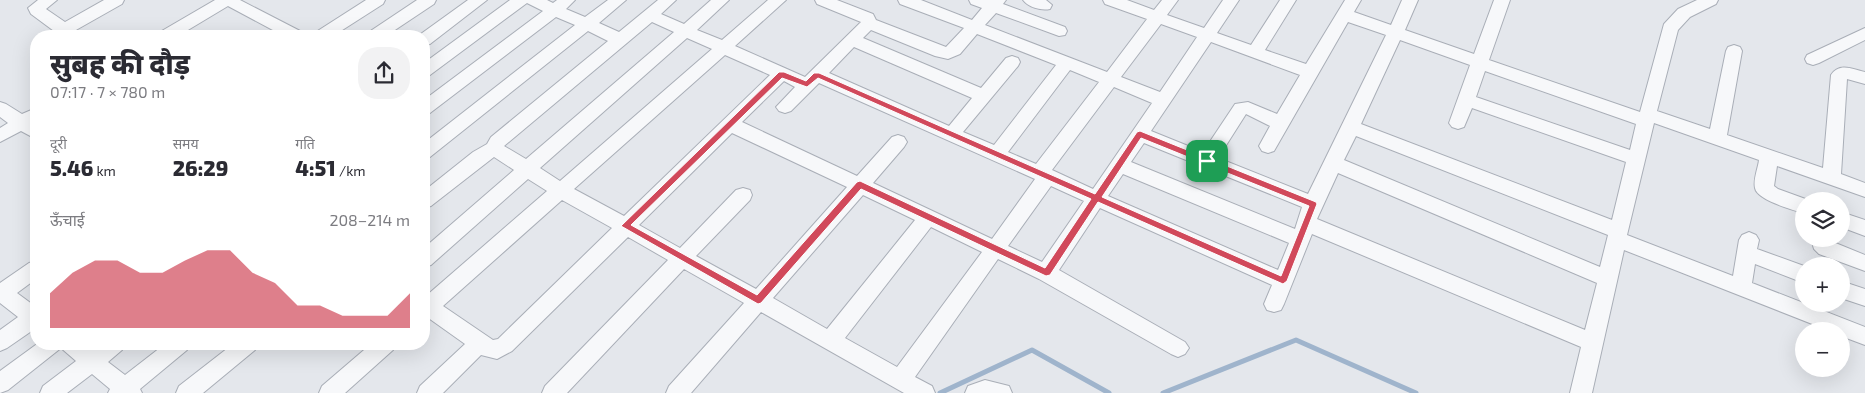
<!DOCTYPE html>
<html lang="hi">
<meta charset="utf-8">
<style>
:root{--surface:#fff;--page:#f2f2f3;--text:#2b2b33;--muted:#7c7c81;--accent:#d1495b}
body{margin:0;font-family:"Exo 2","Noto Sans Devanagari",sans-serif;background:var(--page);color:var(--text);height:100vh;display:flex;flex-direction:column;font-size:19px;white-space:nowrap}
*{box-sizing:border-box;margin:0}
p{font-size:16px;color:var(--muted)}
.icon{flex:none;width:28px;height:28px;fill:none;stroke:currentColor;stroke-width:2;stroke-linecap:round;stroke-linejoin:round}
.map{position:relative;flex:1;overflow:hidden}
.side{position:absolute;left:30px;top:30px;width:400px;height:320px;display:flex;flex-direction:column;background:var(--surface);border-radius:20px;box-shadow:0 5px 20px #0002}
.side>*{flex:none}
.buttons{position:absolute;left:1795px;top:192px;display:grid;gap:10px}
.buttons a{display:grid;place-items:center;width:55px;height:55px;border-radius:50%;background:var(--surface);box-shadow:0 5px 20px #0002;font-size:25px}
.pin{position:absolute;display:grid;place-items:center;width:42px;height:42px;color:#fff;margin:-21px;border-radius:10px;box-shadow:0 2px 8px #0006}
.round{display:grid;place-items:center;flex:none;width:52px;height:52px;border-radius:20px;background:var(--page)}
.summary{display:flex;align-items:center;justify-content:space-between;height:85px;padding:0 20px}
h1{font-size:28px;font-weight:800;line-height:38px}
.metrics{display:grid;grid-template-columns:repeat(3,1fr);gap:8px;height:85px;padding:5px 20px}
.metrics div{display:grid;align-content:center}
.metrics b{font-size:21px;font-weight:800}
.metrics small{font-size:14px;font-weight:400}
.metrics p{font-size:14px}
.chart{height:140px;padding:10px 20px}
.chart p{display:flex;justify-content:space-between}
.chart svg{width:100%;height:90px;margin-top:5px;fill:var(--accent);opacity:.7}
.map>svg:first-child{display:block}
.lines{fill:none;stroke-linecap:round;stroke-linejoin:round}
.stream{stroke:#9fb4cc;stroke-width:5}
.minor-casing{stroke:#a9aeb7;stroke-width:2}
.minor{fill:#f7f8fa;fill-rule:evenodd}
.route{fill:#d1495b;stroke:#fff;fill-rule:evenodd}
</style>
<div class="map">
<svg width="1865" height="393" viewBox="0 0 1865 393">
<rect width="100%" height="100%" fill="#e4e7ec"/>
<g class="lines">
<!-- stream -->
<path class="stream" d="M940,393l92,-43 77,43
M1163,393l133,-53 120,53"/>
<defs>
<path id="minor" d="M38,0h19l-11,9 19,13 39,-22h20l-2,4 -46,26 6,6h-19l-5,-2 -27,-20 -3,-6z
M215,0h25l62,32 2,4h-20l-56,-30 -50,30h-20l2,-4z
M366,0h19l-2,4 -50,32h-19l2,-4z
M417,0h19l-2,4 -48,32h-19l2,-4z
M468,0h19l-57,44 -6,1v-9h-6z
M510,0h37l6,3 4,-3h18l-9,9 19,8 23,-17h18l-27,23 20,9 39,-32h18l-15,14 23,10 27,-24h18l-32,30 25,10 46,-40h18l-51,46 70,31 56,-55 -44,-18 -2,-4h22l36,14 3,6 70,27 18,-19 -64,-24 -2,-4h23l51,20 10,-12 -11,-4 -2,-4h37l-3,4 62,23 2,4 -2,4 -6,1 -63,-23 -11,12 122,47 40,-53 -42,-15 -2,-4h24l27,10 8,-10h16l-11,15 37,13 19,-28h16l-22,33 34,12 29,-45h16l-31,50 41,14 39,-64h16l-7,12 37,13 11,-25h16l-13,30 69,24 20,-54h16l-21,60 151,52 24,-88 14,-15 19,-9h21l-2,4 -26,13 -12,13 -21,81 53,18 16,-78 2,-4 6,-2 6,2 2,4 -15,84 96,33 8,-93c8,-13 22,-6 34,-3v12l-18,-5 -6,95 24,9v14l-88,-31 -3,20 4,3 33,12h-7v12c-11,-3 -47,-13 -49,-25 -2,-8 3,-20 4,-28l-105,-37 -27,112 106,41 6,-36 3,-5 7,-3 7,3 3,5 -2,9 47,17v17l-49,-19 -3,19 113,44v18l-24,-9v-5h-11l-206,-81 -32,143h-22l11,-46 -269,-113 -28,70 -3,6 -7,2 -7,-2 -3,-6 8,-19 -172,-77 -41,62 126,72 4,6 -4,6 -7,3 -7,-3 -132,-75 -41,-20 -83,118 17,9 3,7h-31l-143,-81 -70,81h-25l3,-7 75,-83 -60,-34 -117,124h-25l3,-7 123,-126 -40,-23 -116,114 -15,8 -16,-4 -38,38h-26l3,-7 45,-42 -38,-27 -3,1v-22h2l121,-105 -19,-12 -97,86 -7,2v-19l90,-78 -20,-13 -63,49 -7,2v-17l49,-39 14,-8 4,-7 117,-96 -20,-10 -158,126 -6,2v-16l151,-118 -19,-8 -126,96 -6,2v-15l119,-89 -16,-8 -97,72 -6,2v-14zM652,22l22,10 -148,127 -22,-13zM1348,22l38,13 -78,159 -90,-36 28,-44 24,12 -11,20 3,5 6,2 6,-2zM1161,24l36,13 -37,55 -39,-15zM871,30l64,26 13,3 12,-5 17,-20 79,31 -62,80 -31,-13 55,-66 2,-4 -2,-4 -6,-2 -6,2 -25,30 -118,-50zM687,38l25,11 -152,132 -20,-13zM1400,40l70,25 -21,58 3,4 6,2 6,-2 8,-19 154,54 -14,58 -251,-96zM1211,42l89,33 -23,39 -29,-12 -13,2 -32,48 -52,-21zM854,47l118,51 -23,28 -120,-53zM725,55l45,20 -146,141 -50,-27zM1070,70l29,12 -63,82 -28,-12zM1485,71l151,53 -6,26 -154,-53zM784,81l11,6 -19,20 3,4 6,2 6,-2 28,-28 216,96 -43,60 -119,-56 31,-36 3,-5 -3,-5 -6,-2 -6,2 -35,39 -115,-54zM1114,87l38,16 -59,86 -41,-19zM732,133l115,54 -91,102 -60,-33 54,-56 2,-5 -2,-5 -7,-2 -7,2 -56,58 -41,-23zM1356,136l252,99 -8,32 -256,-107zM1144,143l158,64 -7,22 -164,-67zM1338,173l259,110 -12,47 -268,-111zM1123,174l166,69 -11,27 -170,-74zM1051,186l33,15 -42,61 -34,-16zM863,195l52,25 -88,109 -54,-31zM562,200l50,28 -114,111 -5,1 -50,-34zM931,227l51,25 -85,115 -52,-29z
M1023,0h23l6,5 -2,4c-9,2 -22,-2 -27,-9z
M1865,28v12l-46,23 -6,2 -6,-2 -2,-4 2,-4z
M0,102l6,2 16,10 14,-6v14l-1,1 1,1v15l-15,-8 -21,11v-14l8,-5 -8,-6z
M1841,212l24,8v16l-24,-9z
M1811,239h20l2,3 32,13v16l-46,-17 -5,-5z
M36,261v18l-19,14 19,14v21l-29,20 -7,3v-21l18,-13 -18,-14v-20l29,-20z
M1841,281l24,8v17l-24,-8z
M37,344h48l7,5 7,-5h26l-3,6 -14,12 17,13 40,-31h26l-4,6 -47,39 2,4h-34l2,-4 -18,-15 -25,19h-27l3,-7 33,-25 -15,-13 -53,42 -8,3v-22z
M233,344h26l-4,6 -52,43h-27l3,-7z
M371,344h26l-4,6 -48,43h-26l3,-7z
M985,380l24,6 3,7h-47l3,-7z"/>
</defs>
<!-- minor casing -->
<use href="#minor" class="minor-casing"/>
<!-- minor -->
<use href="#minor" class="minor"/>
</g>
<!-- route -->
<path class="route" d="M779,72h5l22,9 8,-8h5l276,121 42,-62 3,-1 176,71 1,2 -30,77 -4,3 -185,-82 -48,73 -4,1 -185,-87 -100,114 -3,1 -137,-78zM782,78l25,9 11,-9 273,121 -46,69 -185,-87 -3,1 -100,113 -126,-70zM1141,138l168,68 -28,70 -179,-79z"/>
</svg>
<div class="buttons">
<a><svg class="icon" aria-label="layers" viewBox="0 0 24 24"><path d="M12 4l9 5-9 5-9-5zM3 14l9 5 9-5"/></svg></a>
<a>+</a>
<a>−</a>
</div>
<div class="pin" style="left:1207px;top:161px;background:#1e9e55"><svg class="icon" aria-label="arrive" viewBox="0 0 24 24"><path d="M6 21V4h12l-3 4 3 4H6"/></svg></div>
<section class="side">
<div class="summary"><div><h1>सुबह की दौड़</h1><p>07:17 · 7 × 780 m</p></div><a class="round"><svg class="icon" aria-label="share" viewBox="0 0 24 24"><path d="M12 15V3M7 8l5-5 5 5M5 13v7h14v-7"/></svg></a></div>
<div class="metrics">
<div><p>दूरी</p><b>5.46<small> km</small></b></div>
<div><p>समय</p><b>26:29</b></div>
<div><p>गति</p><b>4:51<small> /km</small></b></div>
</div>
<div class="chart"><p><span>ऊँचाई</span>208–214 m</p>
<svg viewBox="0 0 160 44" preserveAspectRatio="none"><path d="M0 44V27L10 17L20 11L30 11L40 17L50 17L60 11L70 6L80 6L90 17L100 22L110 33L120 33L130 38L140 38L150 38L160 27V44z"/></svg>
</div>
</section>
</div>
